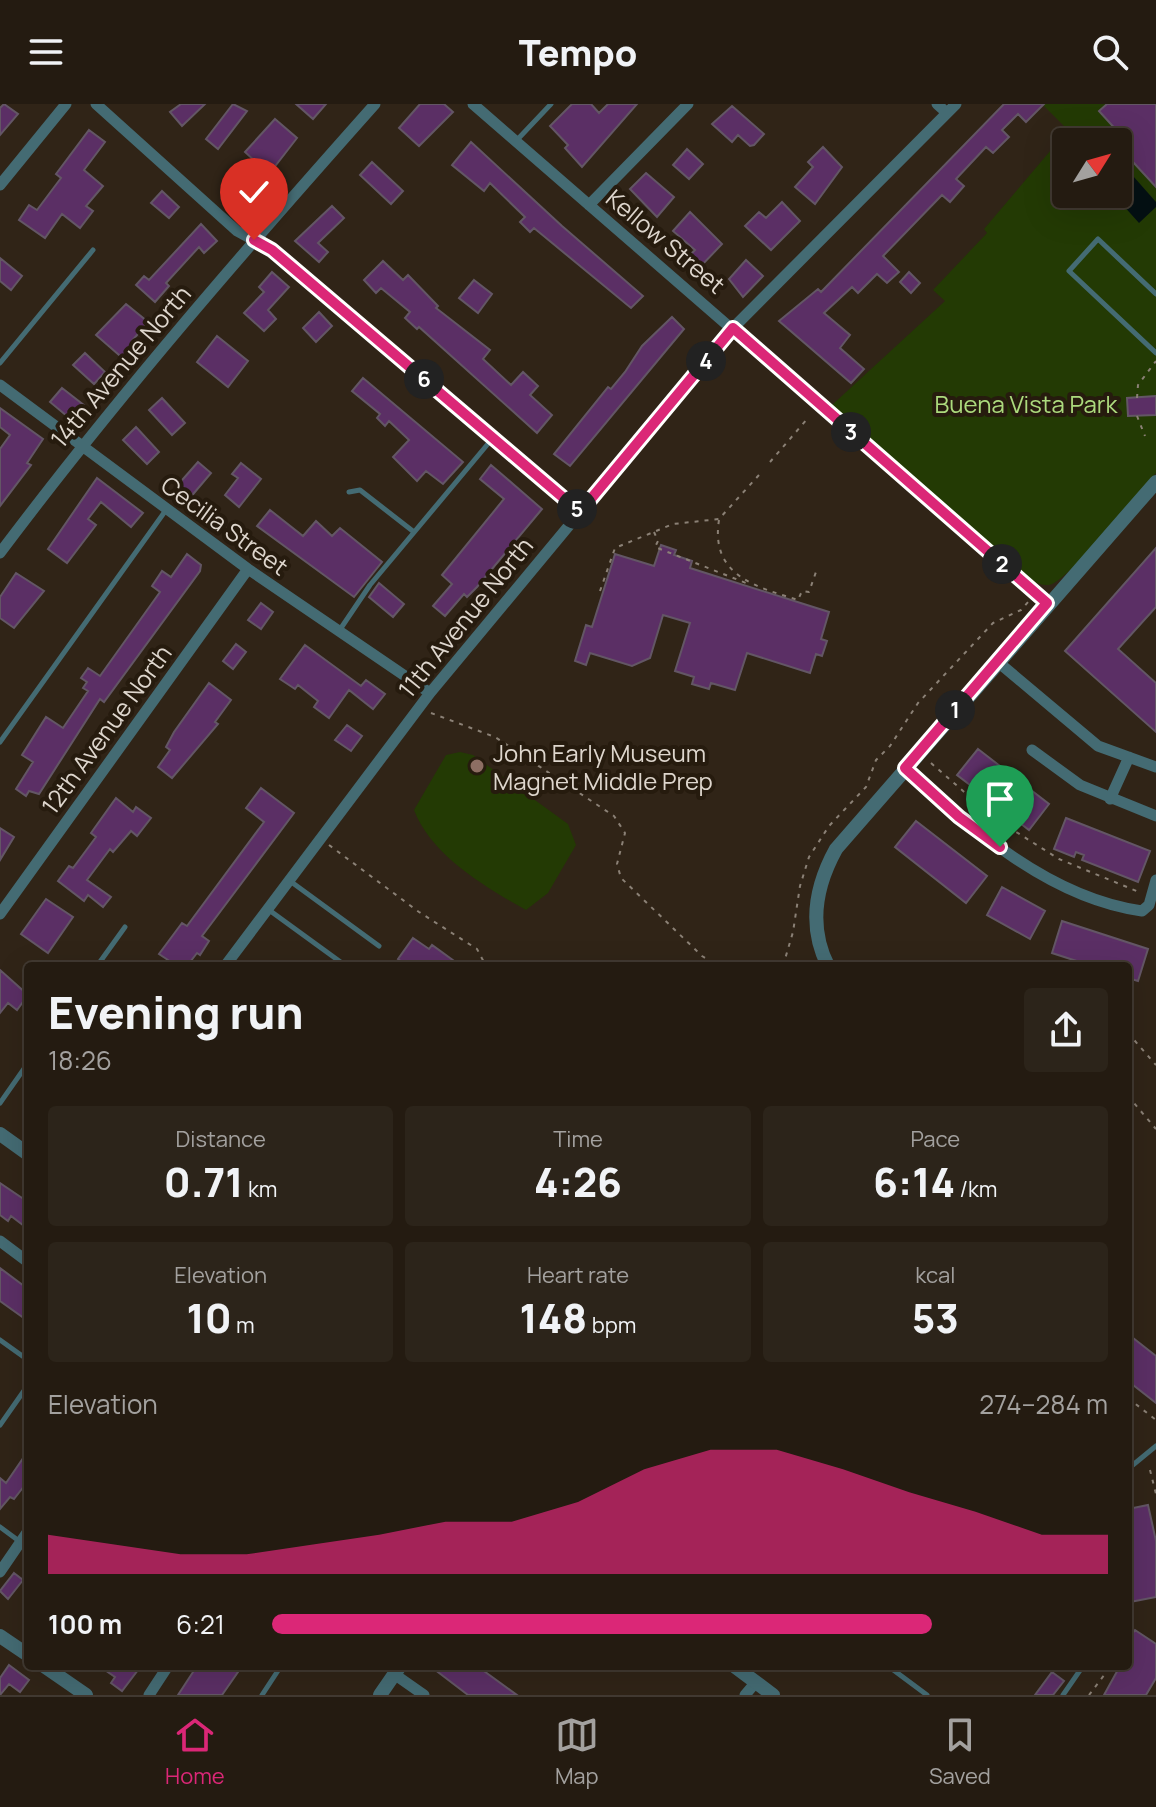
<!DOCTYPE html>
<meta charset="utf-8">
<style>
:root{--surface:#241b11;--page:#2c241a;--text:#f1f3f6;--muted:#a3a19f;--line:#413931;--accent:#db2777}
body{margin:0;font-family:Manrope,sans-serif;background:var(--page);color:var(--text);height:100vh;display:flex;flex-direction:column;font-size:30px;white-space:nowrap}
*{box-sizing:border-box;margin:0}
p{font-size:26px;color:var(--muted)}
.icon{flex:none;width:44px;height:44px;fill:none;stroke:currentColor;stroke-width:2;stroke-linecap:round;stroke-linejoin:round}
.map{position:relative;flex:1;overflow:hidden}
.drawer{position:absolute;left:24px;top:858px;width:1108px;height:708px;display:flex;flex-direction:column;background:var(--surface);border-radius:8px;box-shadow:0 8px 32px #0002,0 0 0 2px var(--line)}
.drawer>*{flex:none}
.needle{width:52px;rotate:53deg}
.buttons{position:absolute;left:1052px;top:24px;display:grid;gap:16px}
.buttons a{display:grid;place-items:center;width:80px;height:80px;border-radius:8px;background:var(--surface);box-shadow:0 8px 32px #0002,0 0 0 2px var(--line);font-size:40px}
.pin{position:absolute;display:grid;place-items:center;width:68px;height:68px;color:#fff;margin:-82px -34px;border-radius:50% 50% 50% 0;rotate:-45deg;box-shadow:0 0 8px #0007}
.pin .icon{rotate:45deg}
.km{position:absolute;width:40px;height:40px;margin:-20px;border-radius:50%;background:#222;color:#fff;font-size:22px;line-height:40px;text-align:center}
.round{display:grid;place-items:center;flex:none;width:84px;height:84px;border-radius:8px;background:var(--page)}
.headline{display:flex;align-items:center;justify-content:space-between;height:136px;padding:0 24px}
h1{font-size:44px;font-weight:800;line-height:60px}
.stats{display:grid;grid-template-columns:repeat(3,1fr);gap:12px;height:136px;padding:8px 24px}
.stats div{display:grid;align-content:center;border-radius:8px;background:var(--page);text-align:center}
.stats b{font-size:40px;font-weight:800}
.stats small{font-size:22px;font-weight:400}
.stats p{font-size:22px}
.chart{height:224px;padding:16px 24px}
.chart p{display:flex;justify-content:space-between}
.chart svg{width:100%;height:144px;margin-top:8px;fill:var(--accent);opacity:.7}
ul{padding:0 24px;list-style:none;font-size:26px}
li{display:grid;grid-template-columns:128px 96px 1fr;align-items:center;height:60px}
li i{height:20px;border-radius:10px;background:var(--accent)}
header{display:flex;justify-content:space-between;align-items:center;height:104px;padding:0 24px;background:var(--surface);font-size:36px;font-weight:800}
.tabs{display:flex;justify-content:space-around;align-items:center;height:112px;border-top:2px solid var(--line);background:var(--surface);font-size:22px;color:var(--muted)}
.tabs a{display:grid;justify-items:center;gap:4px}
.tabs .active{color:var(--accent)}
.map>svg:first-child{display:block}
.green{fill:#233a04;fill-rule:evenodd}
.water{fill:#041013}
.building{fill:#5b2f65;stroke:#635665;stroke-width:2}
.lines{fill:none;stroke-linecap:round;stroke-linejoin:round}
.path{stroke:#8b8176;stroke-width:2;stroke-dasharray:4 6;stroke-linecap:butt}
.service{stroke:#446b73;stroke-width:5}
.minor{stroke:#446b73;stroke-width:11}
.tertiary{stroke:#446b73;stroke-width:14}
.route-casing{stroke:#fff;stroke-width:16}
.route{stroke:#db2777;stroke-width:10}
.education-dot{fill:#8d6e63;stroke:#261b0e;stroke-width:3}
.labels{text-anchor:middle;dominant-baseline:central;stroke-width:8;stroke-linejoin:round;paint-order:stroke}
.street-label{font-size:24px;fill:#ded6cd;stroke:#261b0e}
.park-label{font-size:24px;fill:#acda7d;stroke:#261b0e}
.poi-label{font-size:24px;fill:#ded6cd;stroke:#261b0e;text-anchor:start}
</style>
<header><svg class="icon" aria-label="menu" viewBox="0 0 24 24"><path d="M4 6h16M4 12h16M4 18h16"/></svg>Tempo<svg class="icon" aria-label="search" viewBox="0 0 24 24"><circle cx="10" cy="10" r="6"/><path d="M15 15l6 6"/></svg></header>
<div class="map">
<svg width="1156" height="1591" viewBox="0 0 1156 1591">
<rect width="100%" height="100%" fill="#302417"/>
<!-- green -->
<path class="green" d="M1042,0h114v369c-17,19 -88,109 -107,112 -12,1 -19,-6 -28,-13l-189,-167 113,-104 -12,-11 54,-57 -3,-4 84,-99zM1066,38h52v52h-52z
M460,648l13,3 95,69 8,21 -28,48 -22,17c-41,-23 -95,-55 -112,-100l32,-55z"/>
<!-- water -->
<path class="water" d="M1118,55l38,43v5l-17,16 -26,-29h5z"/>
<!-- building -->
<path class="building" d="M4,0l14,10 -18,21v-27z
M181,0h24l-23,22 -12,-14z
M233,0l14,7 -29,38 -12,-10z
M296,0h30l-13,15z
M420,0h24l9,8 -34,34 -20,-18z
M572,0h19l8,9 9,-9h29l-55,63 -17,-19 3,-3 -18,-19z
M1004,0h40l-18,18 -8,-8 -16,16 7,7 -16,16 -7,-6 -30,32 8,7 -14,16 -8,-7 -59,61 16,16 -12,11 -10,-9 -19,19 -6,-6 -28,26 26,22 -10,13 24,21 -13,14 -72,-62 39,-32 3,3z
M1107,0h49v83l-34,-37 7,-6 -30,-33z
M732,2l32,28 -10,11 -4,1 -12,-11 -6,7 -20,-18z
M275,15l22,19 -28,36 -24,-22z
M89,26l16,12 -21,28 19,16 -17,20 7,5 -13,17 -18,-14 -17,24 -26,-18 10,-15 8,5 24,-32 -5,-4z
M471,38l91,84 81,70 -12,12 -97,-80 -4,4 -10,-10 5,-5 -35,-34 -6,8 -32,-26z
M823,43l19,20 -27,37 -20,-17 18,-20 -5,-5z
M687,45l16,15 -14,15 -16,-14z
M372,58l31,29 -12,13 -31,-29z
M646,69l28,24 -17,20 -27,-28z
M244,78l16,16 -12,12 -17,-16z
M162,87l17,16 -10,11 -18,-15z
M782,98l18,19 -29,29 -26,-24 14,-14 7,6z
M332,102l12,12 -26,25 10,9 -9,10 -24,-21z
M690,108l32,32 -20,21 -12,-10 5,-5 -22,-19z
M201,120l16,17 -13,12 -5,-6 -33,36 3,3 -14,16 -19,-17 8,-9 5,4z
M0,154l22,18 -11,14 -11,-9z
M746,156l17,16 -20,21 -14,-18z
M383,157l20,19 5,-5 30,31 -2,2 54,42 -7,9 28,26 12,-13 15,14 -8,9 22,20 -15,18 -118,-106 -2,2 -12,-11 5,-6 -29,-24 -5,5 -12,-13z
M272,168l17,15 -21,23 8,9 -12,12 -20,-18 20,-21 -5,-5z
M909,168l11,11 -9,10 -11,-11z
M474,176l18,14 -14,19 -19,-15z
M126,200l22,18 -16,19 7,6 -13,14 -30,-26z
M319,208l13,14 -16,16 -13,-14z
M672,213l12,12 -114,137 -16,-12 54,-67 3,2 14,-17 17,-26z
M217,232l31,25 -20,26 -31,-25z
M85,249l20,19 -11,12 -21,-19z
M363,274l100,84 -20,22 -17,-13 -9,10 -24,-24 16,-17 -20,-19 -4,5 -8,-8 3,-4 -28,-23z
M62,284l23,18 -12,15 -23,-19z
M1156,292v19l-28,1 -1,-18z
M162,294l23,25 -13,12 -23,-25z
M0,304l43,31 -16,24 4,2 -31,41v-57l10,-14 -10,-8z
M136,323l23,25 -12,12 -24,-24z
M198,358l13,11 -22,26 -13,-12z
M241,359l20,16 -22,28 -14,-12 13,-17 -6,-4z
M491,361l51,44 -65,78 -10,10 -3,-3 -19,22 -12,-10 19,-22 -10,-9 62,-76 -24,-20z
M97,374l46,35 -12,14 -30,-25 -13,17 8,6 -29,38 -19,-14z
M270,406l33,26 13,-15 16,15 8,-8 42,34 -28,35 -97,-71z
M661,441l15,5 -2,5 18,6 -2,7 139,44 -8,27 6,2 -5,15 -6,-2 -6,19 -63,-20 -12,37 -24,-7 -2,6 -17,-5 2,-7 -19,-6 15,-48 -27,-8 -13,43 -18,8 -42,-13 -4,12 -11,-4 11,-36 6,2 23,-73 39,12z
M1156,444v59l-38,42 38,34v49l-91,-81z
M187,450l14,11 -1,6 -96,131 -4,-3 -61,95 -10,-3 -3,5 -10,-7 17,-27 -11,-7 24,-38 17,11 25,-37 -5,-3 4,-6 -6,-4 7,-10 12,8 60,-84 -8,-6 10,-15 9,6z
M16,469l28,18 -30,37 -14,-10v-21z
M379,479l25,21 -11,13 -24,-20z
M261,499l12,9 -12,17 -13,-9z
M236,540l10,8 -13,17 -10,-8z
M305,541l56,41 5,-6 19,14 -12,15 -24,-19 -20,28 -15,-11 4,-6 -20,-16 -3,4 -15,-10z
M209,579l22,17 -16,22 3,2 -46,54 -14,-11 12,-17 -4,-3 8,-15z
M347,621l15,11 -11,15 -16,-11z
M978,645l71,55 -20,26 -72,-55z
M261,684l33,25 -92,123 7,5 -9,14 -3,-2 -10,13h-23l4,-6 -9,-6 23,-31 5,3 77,-104 -18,-14z
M116,694l17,14 3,-5 15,11 -14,18 -6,-5 -18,21 -3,-3 -23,31 24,17 -8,10 -15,-12 -4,6 -26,-20 11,-15 4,2 23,-31 -5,-4z
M1066,714l84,33 -12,31 -56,-22 2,-5 -8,-3 -2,5 -20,-8z
M916,717l71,55 -21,27 -71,-56z
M0,724l14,9 -14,23z
M1002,783l43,24 -15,28 -43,-24z
M46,795l27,18 -25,36 -27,-19z
M1062,817l86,28 -10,32 -10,-3v-12h-36l-40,-13z
M413,834l16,11 3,-4 29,21h-54l-9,-7z
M0,866l28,25 -11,15 -9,-7 -8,10z
M0,1079l28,19v27l-17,-13 -3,5 -8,-6z
M0,1164l28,21v32l-28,-20z
M1128,1230l28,22v47l-28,-22z
M28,1347v30l-14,18 -4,-2 -10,12v-31l6,5z
M1148,1401l8,36v56l-26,5 -2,-93z
M14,1469l9,7 -15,19 -8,-8z
M1135,1526l21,14v34l-10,17h-42l16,-29h8v-26z
M9,1561l20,15 -9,12 -11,-8 -9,11v-17z
M99,1562h42l-19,25 -11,-8 4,-6z
M197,1562h32l9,6 -16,23h-44z
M430,1562h47l40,29h-49z
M1052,1568l12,9 -11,14h-18z"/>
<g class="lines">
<!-- path -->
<path class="path" d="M1137,294l1,-13 18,-24
M1137,312l8,20
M770,358l38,-44
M719,416c-9,56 38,67 79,80l4,-9 7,1 8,-23
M654,428l4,9 -3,6 91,36
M600,487l15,-43 58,-24 46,-5 40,-44
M431,609l64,24 119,79 11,17 -8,31 4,14 81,78 16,10
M931,659l63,55 65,41 80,33
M329,741l90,67 58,37 9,17
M783,862l10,-34 7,-46 9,-29 20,-31 37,-39 10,-27 14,-14 28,-43 75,-80 28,-13 7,-8
M1128,929l28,32
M1128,992l28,33
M1128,1294l28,22
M1150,1366l6,24
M1089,1591l22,-29"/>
<!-- service -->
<path class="service" d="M516,37l35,-37
M1156,190l-58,-55 -29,32 87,82
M0,259l93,-113
M349,388l11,-2 54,42
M339,527l31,-46 122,-146
M0,638l166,-232
M290,777l89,65
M269,806l77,56
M97,862l28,-39
M0,999l28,-40
M0,1236l28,20
M0,1321l28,-40
M1128,1365l28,-23
M0,1423l19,14
M888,1562l39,29
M262,1591l19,-29
M1063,1591l20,-29"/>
<!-- minor -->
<path class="minor" d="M96,0l141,127 35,19 308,262
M473,0l574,499
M937,0l10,9
M0,81l66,-81
M589,101l99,-101
M0,281l248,184 182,124
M0,449c117,-156 245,-303 375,-449
M998,558l100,84 58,21
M1032,646l48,35 76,31
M905,664c66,60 144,130 237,143l7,-6 7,-25
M1110,695l19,-42
M0,810l248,-345
M225,862l205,-273 303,-365 223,-224
M0,1137l28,21
M0,1468l28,-41
M394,1570l30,21
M149,1591l19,-29
M745,1591l11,-13"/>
<!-- tertiary -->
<path class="tertiary" d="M828,862c-20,-40 -13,-79 8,-117l320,-367
M0,1030l28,20
M0,1532l28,19
M44,1562l42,29
M734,1562l39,29
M380,1591l20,-29"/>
</g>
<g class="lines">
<defs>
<path id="route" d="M254,136l18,10 308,262 153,-184 314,275 -142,165 54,49 41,30"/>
</defs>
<!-- route casing -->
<use href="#route" class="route-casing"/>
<!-- route -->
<use href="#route" class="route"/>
</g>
<!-- markers -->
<circle class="education-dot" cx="477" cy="662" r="8"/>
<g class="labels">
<!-- street labels -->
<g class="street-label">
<text transform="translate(666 137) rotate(40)">Kellow Street</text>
<text transform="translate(120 262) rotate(-50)">14th Avenue North</text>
<text transform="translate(225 421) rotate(36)">Cecilia Street</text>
<text transform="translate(465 513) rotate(-51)">11th Avenue North</text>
<text transform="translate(106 625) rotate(-54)">12th Avenue North</text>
</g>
<!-- park labels -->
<g class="park-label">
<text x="1026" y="299">Buena Vista Park</text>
</g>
<!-- poi labels -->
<g class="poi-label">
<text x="493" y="648">John Early Museum<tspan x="493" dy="28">Magnet Middle Prep</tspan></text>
</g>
</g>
</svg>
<div class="buttons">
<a><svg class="needle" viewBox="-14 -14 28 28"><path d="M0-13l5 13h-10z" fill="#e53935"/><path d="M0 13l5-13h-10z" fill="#a3a19f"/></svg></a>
</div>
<div class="pin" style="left:1000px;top:743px;background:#1e9e55"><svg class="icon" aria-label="arrive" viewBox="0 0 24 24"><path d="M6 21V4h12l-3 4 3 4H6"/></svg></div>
<div class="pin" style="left:254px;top:136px;background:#d93025"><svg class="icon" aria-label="check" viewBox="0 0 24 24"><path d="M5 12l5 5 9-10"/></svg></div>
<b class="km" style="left:955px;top:606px">1</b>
<b class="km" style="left:1002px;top:460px">2</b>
<b class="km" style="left:851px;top:328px">3</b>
<b class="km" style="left:706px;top:257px">4</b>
<b class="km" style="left:577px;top:405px">5</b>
<b class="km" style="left:424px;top:275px">6</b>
<section class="drawer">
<div class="headline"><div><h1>Evening run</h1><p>18:26</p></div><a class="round"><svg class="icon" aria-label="share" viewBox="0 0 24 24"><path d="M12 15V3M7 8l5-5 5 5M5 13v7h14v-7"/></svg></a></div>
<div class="stats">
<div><p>Distance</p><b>0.71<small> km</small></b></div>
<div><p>Time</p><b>4:26</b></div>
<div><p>Pace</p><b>6:14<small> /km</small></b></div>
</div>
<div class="stats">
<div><p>Elevation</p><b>10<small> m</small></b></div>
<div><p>Heart rate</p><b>148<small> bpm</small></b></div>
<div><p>kcal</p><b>53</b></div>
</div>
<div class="chart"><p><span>Elevation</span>274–284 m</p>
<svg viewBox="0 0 160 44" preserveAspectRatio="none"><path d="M0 44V32L10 35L20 38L30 38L40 35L50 32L60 28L70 28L80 22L90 12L100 6L110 6L120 12L130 19L140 25L150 32L160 32V44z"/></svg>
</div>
<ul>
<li><b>100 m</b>6:21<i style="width:79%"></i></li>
</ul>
</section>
</div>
<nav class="tabs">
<a class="active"><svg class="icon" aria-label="home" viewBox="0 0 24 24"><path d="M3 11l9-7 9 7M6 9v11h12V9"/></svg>Home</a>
<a><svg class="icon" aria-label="map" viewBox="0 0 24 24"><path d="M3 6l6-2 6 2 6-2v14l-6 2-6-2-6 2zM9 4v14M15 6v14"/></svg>Map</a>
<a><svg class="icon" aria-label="saved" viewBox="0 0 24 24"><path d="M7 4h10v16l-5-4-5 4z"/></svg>Saved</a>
</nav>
